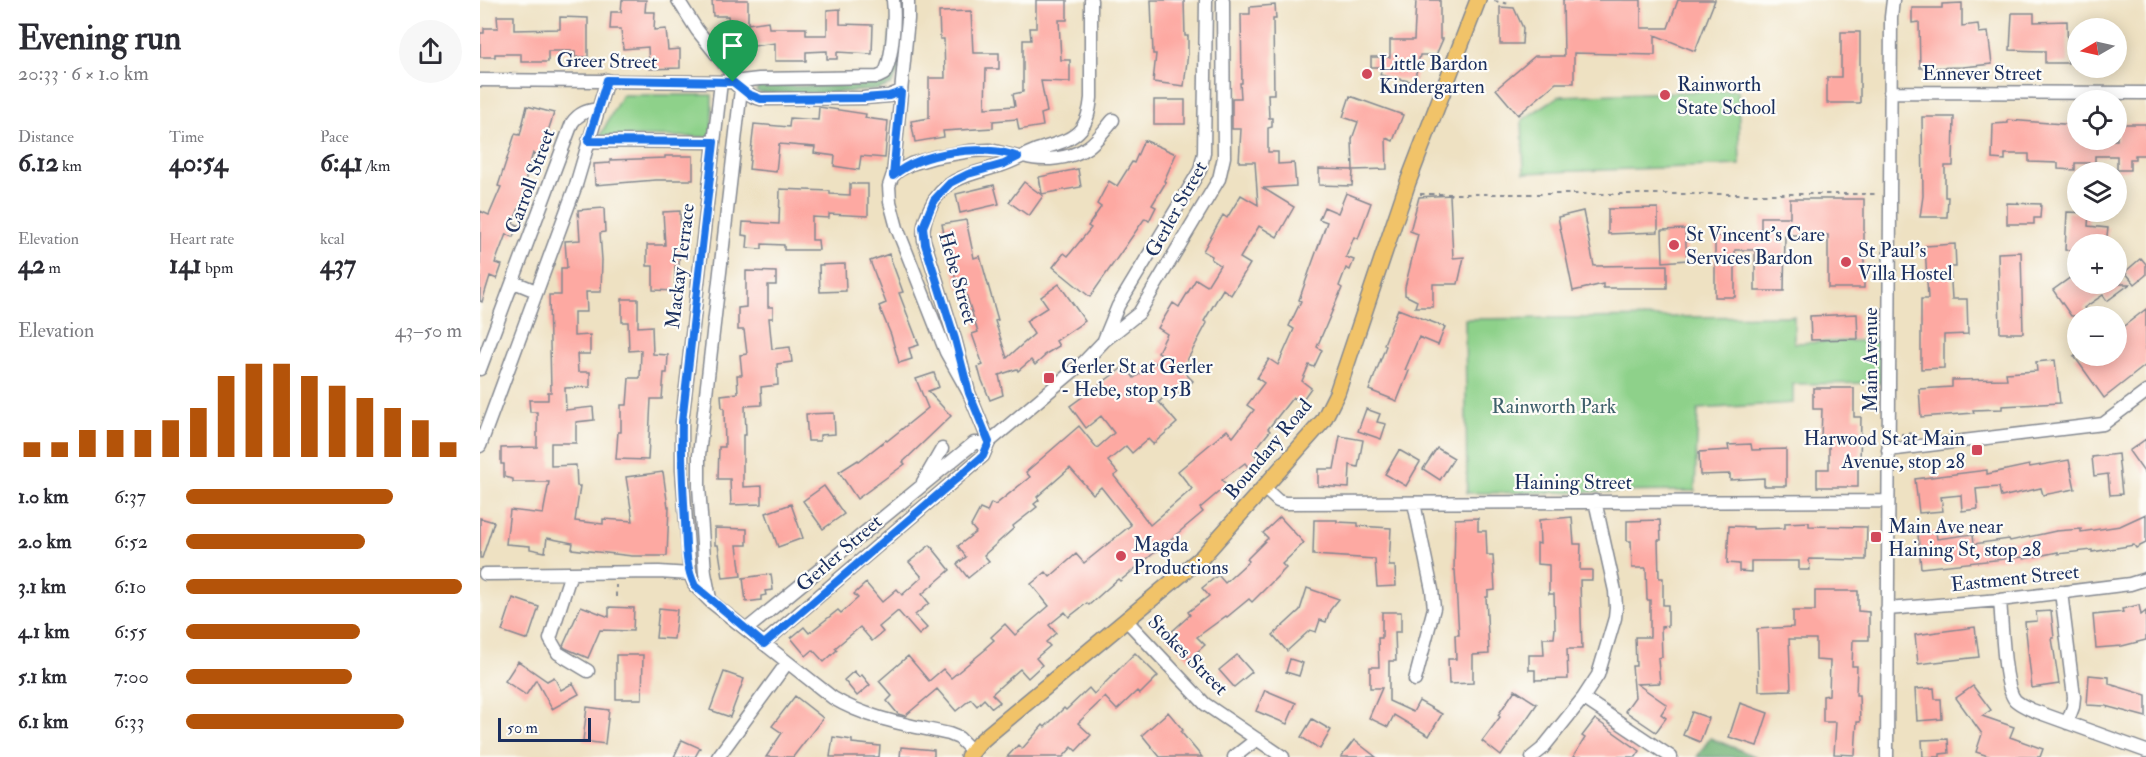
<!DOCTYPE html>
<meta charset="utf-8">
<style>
:root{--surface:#fff;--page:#f7f7f7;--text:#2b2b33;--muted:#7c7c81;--accent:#b45309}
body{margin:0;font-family:"IM FELL Double Pica",serif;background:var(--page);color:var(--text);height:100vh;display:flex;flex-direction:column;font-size:22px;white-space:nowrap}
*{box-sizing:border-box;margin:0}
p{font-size:20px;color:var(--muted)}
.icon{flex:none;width:33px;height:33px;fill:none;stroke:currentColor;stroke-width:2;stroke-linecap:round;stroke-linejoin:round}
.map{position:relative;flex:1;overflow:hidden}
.drawer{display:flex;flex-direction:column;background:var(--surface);width:480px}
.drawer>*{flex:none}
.needle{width:39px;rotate:261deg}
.controls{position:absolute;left:1587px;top:18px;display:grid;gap:12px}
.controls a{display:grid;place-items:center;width:60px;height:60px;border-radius:50%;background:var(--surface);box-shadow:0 3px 15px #0003;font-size:30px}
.scale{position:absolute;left:18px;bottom:15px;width:93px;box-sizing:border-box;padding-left:6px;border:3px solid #1b2f5e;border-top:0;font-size:16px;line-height:21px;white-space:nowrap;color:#1b2f5e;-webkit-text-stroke:4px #fdfcf7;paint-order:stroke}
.pin{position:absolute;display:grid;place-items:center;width:51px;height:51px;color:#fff;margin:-62px -26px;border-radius:50% 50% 50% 0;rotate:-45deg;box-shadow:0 0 6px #0007}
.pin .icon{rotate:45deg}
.round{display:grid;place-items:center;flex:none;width:63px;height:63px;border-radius:32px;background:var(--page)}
.summary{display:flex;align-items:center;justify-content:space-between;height:102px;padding:0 18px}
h1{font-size:33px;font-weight:800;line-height:45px}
.metrics{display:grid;grid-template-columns:repeat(3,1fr);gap:9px;height:102px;padding:6px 18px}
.metrics div{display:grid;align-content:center}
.metrics b{font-size:26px;font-weight:800}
.metrics small{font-size:16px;font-weight:400}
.metrics p{font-size:16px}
.chart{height:168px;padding:12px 18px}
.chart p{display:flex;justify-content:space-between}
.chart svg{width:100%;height:108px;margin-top:6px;stroke:var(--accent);stroke-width:6}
ul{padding:0 18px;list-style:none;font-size:20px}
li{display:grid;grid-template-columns:96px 72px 1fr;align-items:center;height:45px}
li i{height:15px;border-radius:8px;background:var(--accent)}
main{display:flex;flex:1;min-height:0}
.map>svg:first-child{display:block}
.green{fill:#8ed18a;stroke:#548074;stroke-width:1.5}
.forest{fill:#72b376;stroke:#46716a;stroke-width:1.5}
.building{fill:#fda9a2}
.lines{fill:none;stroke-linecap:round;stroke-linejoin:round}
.minor-casing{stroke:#848890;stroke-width:15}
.major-casing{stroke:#848890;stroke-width:18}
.path{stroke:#848890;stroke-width:2;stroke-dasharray:4.5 4.5;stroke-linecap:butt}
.minor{stroke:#fff;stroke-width:12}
.major{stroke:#f1c369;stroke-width:15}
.route-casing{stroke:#fff;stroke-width:12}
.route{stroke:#1a73e8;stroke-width:8}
.poi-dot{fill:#d1495b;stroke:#fdfcf7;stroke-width:2}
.labels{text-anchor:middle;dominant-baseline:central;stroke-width:4.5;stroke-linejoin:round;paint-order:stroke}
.street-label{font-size:20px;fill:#1b2f5e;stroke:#fdfcf7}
.poi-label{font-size:20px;fill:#1b2f5e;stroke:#fdfcf7;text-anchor:start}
.park-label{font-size:20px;fill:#3e606b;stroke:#fdfcf7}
</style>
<main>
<section class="drawer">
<div class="summary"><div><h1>Evening run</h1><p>20:33 · 6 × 1.0 km</p></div><a class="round"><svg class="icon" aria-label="share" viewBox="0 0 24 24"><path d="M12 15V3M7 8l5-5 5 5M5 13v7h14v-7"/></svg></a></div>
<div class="metrics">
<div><p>Distance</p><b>6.12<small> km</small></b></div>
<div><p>Time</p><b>40:54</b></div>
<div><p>Pace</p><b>6:41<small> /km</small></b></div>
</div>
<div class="metrics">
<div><p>Elevation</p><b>42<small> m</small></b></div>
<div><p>Heart rate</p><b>141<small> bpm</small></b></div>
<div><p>kcal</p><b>437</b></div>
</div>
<div class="chart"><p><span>Elevation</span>43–50 m</p>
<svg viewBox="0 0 160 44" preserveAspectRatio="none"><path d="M5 44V38M15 44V38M25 44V33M35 44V33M45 44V33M55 44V29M65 44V24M75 44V11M85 44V6M95 44V6M105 44V11M115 44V15M125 44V20M135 44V24M145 44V29M155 44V38"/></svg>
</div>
<ul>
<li><b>1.0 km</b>6:37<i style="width:75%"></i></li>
<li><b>2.0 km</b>6:52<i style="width:65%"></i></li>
<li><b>3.1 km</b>6:10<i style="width:100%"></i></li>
<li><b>4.1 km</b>6:55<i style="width:63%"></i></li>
<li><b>5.1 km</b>7:00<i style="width:60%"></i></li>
<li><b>6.1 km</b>6:33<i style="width:79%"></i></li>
</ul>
</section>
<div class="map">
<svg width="1666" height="757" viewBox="0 0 1666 757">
<rect width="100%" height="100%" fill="#fdfcf7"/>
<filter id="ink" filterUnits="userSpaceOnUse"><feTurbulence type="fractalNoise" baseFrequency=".0167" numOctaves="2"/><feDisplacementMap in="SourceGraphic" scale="12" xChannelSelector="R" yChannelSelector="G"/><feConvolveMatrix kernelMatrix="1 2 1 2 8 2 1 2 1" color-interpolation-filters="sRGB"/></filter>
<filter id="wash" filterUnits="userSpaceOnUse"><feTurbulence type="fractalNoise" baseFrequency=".008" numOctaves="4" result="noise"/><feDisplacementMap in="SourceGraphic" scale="24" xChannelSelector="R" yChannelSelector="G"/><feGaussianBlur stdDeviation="1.35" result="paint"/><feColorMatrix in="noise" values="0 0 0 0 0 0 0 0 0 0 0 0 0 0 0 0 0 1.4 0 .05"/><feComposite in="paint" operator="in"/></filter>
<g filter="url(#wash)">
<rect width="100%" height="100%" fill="#eee1c2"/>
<!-- green -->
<path class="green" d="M1258,90l2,75 -216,8 -2,-53 37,-24z
M142,95h90v42l-112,-1z
M1314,316v27l86,-3 1,43 -88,1v19l-95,6 -3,82 -228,2 -2,-174z"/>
<!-- forest -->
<path class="forest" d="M416,0h7v5l-5,68 -7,12 -14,5 -45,3h-73l-3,-2 3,-5h72l52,-5z
M1230,738l47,19h-60z"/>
<g id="blocks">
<!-- building -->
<path class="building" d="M142,0h24l-1,12h10l-1,18 12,-1 2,21 12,-1v19l-31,1 -1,-22 -25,2 -2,-20h-11l1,-17h10z
M232,0h36v24l20,-3 1,7h37v7h21v-25l13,-1v15l33,1 -1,29 -35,-2v7h-10v-8l-21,1v9h-31v-18l-42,6 -5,-33h-15z
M556,0h31v20h-8l2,40h9v22l-29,-1 6,31 -6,2 2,12 -24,4 -2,-11 -24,2v7l-50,3 1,6 -29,5 -4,-21 18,-3v-40h16l-1,-39h-4l-1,-27 32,-1 2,42h26v16h-13l-1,39 30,-2 -2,-12 10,-2v-52h8l-1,-12h6z
M671,0h33l1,36h3v17l-4,33 -31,-4 3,-28h-3z
M936,0h24v39h3l-7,16h-16l-6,27 -34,-7 2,-8h-11v-10h19v-17h24z
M1083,0h78v28h27l10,-28h37l-20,51 -40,-16v20l-81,-2v30h-18l-38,32 -22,-26 39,-33h29z
M1482,3v23l16,-2 1,9 9,-1 4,32 -29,3 -43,1 -1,-46 -7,1v-15h30v-4z
M795,5l1,14h-3l1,75h-6l1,24h3v9l-4,1v24h10v12l16,-1 2,23 -33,2 31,19 -17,30 -18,-11 -19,32 10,6 -19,31 -8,-6 -19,32 3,2 -25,47 11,11 -15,14 -6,-6 -13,13 18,21 -24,21 -5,-5 -16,14 -6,-7 -18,15 10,12 -4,3 22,28 -1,1 15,20 42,-36 -14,-18 49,-41 6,7 21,-27 -7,-5 17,-22 -7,-5 12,-19 9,6 16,-36 -5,-3 12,-25 -2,-1 28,-78 -8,-3 5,-12 14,6 8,-20 25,10 -13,36 -4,-2 -8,20 8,3 -4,10 -4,-2 -7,18 3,2 -25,59 5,3 -8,17 -5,-2 -7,16 9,7 -10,14 -8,-5 -25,32 2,2 -17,21 9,12 -10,8 -7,-9 -23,17 5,5 -27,23 3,4 -38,32 -45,37 -2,-2 -29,26 -2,-2 -18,14 -4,-5 -16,13 7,8 -10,9 4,4 -14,12 6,7 -14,13 -8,-9 -17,15 -11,10 8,8 -8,6 -8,-9 -7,7 -6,-7 -15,12 -19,-22 -32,27 -7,-2 -11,-13 5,-5 -13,-15 29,-25 21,25 14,-12 8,9 35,-29 -1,-1 9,-8 -3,-3 14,-13 10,11 34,-29 -18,-22 15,-12 4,5 26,-23 8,9 47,-38 -30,-38 -8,7 -23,-26 -33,29 2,3 -5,4 3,3 -24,19 1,2 -30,27 5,6 -21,17 -11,-14 9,-7 -8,-11 18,-14 -5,-6 9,-17 7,3 4,-9 4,2 35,-28 -4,-5 53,-46 18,22 17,-15 -13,-17 -15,12 -16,-22 55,-40 9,12 31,-22 -7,-4 9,-18 -9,-6 15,-25 6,4 17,-28 11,7 13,-21 -9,-6 1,-3 -9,-5 20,-36 4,3 14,-23 17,10 -3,-43h-16l2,-33h-9v-31h9l-1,-15h2l-1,-69h9v-7z
M1020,7l14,1 9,20 -1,16h-22z
M1532,13h22v9l33,-1 1,42h-23v-12l-35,-1z
M17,16h17v14l46,-1v-12l28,1v39h-13v-6h-27v11h-27v-8h-26v3h-15v-24h4v-5h14z
M1361,32h19v71h-33v-26h14z
M870,96l53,19 -10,26 -7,-3 1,31 -34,1 -1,-31 6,-17 -15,-5z
M674,100h31v24h-31z
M47,106l27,7 -14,43 -7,-3 -8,28 4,2 -16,40 5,2 -5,12 -7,-3 -11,29 7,2 -5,14 -7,-3 -8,26 -2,-1v-90l9,4 12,-28 -3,-1 17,-52 5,1z
M339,107l47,7 -1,4 23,3 -3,37 -24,-2 -2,14 -25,-4 1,-10 -21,-3 1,-6 -36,-3 -3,28 -27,-3 5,-45 35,3 1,-9 28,2z
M1442,117h32l-1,49h-8v31h3l-1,20h-27l3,-21z
M1528,120l69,5 -1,15h41v-16h29v31h-11v4h-5v11h-13v-14h-22v7h-20v7l-17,-1v-6l-29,-1v-8h-24v6l-13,-1 1,-35 15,-1z
M664,140l32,14 -12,27 2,1 -14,23 4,2 -7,14 -4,-3 -55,79 -37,-30 11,-14 4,3 23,-28 -3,-2 13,-19 -4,-3 12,-23 8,5 15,-24 2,1z
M185,156h28v24h-37l-61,5 -1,-21 16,-1v-3l55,-2z
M598,169l3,18 -39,7 -3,-17z
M839,169l34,1 -1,16 -33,-1z
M544,182l19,14 -14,20 -20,-14z
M370,184h18v32l-39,-2v4l-17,-1v23h6l1,10h-35v-5l-22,-1v5l-15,-1 1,-12 -6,-1 1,-13 36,2 1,-35 50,2v3l20,1z
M514,185l5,19 -39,9 -4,-19z
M970,195l3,63 11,-1 -6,27h-25v23h-18l2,-6 -12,-6v-8l13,-53 -8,-3 9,-34z
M1310,199h74v89h-36v-53h-43l-1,56h-29v-41h-20v47h-20v-61h46v-19h29z
M1527,203l34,1 -1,14h-6v6h-27z
M124,208l1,24 -5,1 2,27 -1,32h-15l1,20h-13v24l16,-1v19h-13l1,18h12v15l-25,1 1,22 27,-3 1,13 -18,2v21h-25v23l25,-1 1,21h3l-5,35 28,3v-5l30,2 -7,-44 37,-5 5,35h1l-2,49h-35l-60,-7 1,-6 -26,-5 -2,14 -15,-3v-3l-24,-2 4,-34 33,4 6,-32h-36v-3l-9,-2v-13h-3v-16l36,-1v-35h-7l-1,-12h19v-8h3l-2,-97h12v-27h6l-2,-27 15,-1 -2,-30z
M1178,208v24l-50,2v-25z
M200,211l1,23h-1l-1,32h-4v25l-22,-1v-24h-6v-21h18l-2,-33z
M1103,211l11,55 73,-1v23h-64v-4l-30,7 -15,-74z
M1587,212l22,1 -1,13 20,2 -2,15 -22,-1v2h-6v7l-13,-1z
M486,220l8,38 6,-2 18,64 -3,1 12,37 27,-24 -8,-13 22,-14 -7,-10 18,-13 26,37 -29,20 3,5 -15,9 1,1 -10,9 -4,-5 -13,11 -1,-2 -18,6 4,20 -13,5 -9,-22 -3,-11 5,-2 -11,-31 6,-2 -14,-45 -5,2 -10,-31 -7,-34z
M1205,229l2,31 -24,2 -1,-32z
M1475,244l1,23h-6l2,32h15l1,35 -24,1v33l-23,1v-70h7l-3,-53z
M1541,252l2,81h-23l-2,-80z
M409,254l14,38 -4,1 20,52 -10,3 3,11 -13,4 -8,-28 -12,-29 7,-3 -16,-42z
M1661,258l5,6v11l-11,9 -10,-12z
M365,264l1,27 -26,1 -1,-27z
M266,271l30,1v13h-8v22h5v11h-4l3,31 18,-2 2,15 -15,2 1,21 -17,2 1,18 -17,1 1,29h-3v52l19,-1v18l-31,1 -1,-26h-12l1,-32h6l-1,-39h-2l-1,-13 17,-2 -1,-18h5l-2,-20 7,-1 -3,-24h-6v-22l8,-1z
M1594,275l4,9h52l-23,17 -4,-6 -19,13 6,8h-19l-18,-26z
M142,299h16v28l14,-1 1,28 15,1 -1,18h-3l-2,26h-11l-3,61 -32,-1 2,-27h3v-27h6l2,-27h11l1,-28 -12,1 -1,-29h-6z
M918,309l47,18 -7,18 -19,-8 -14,33 4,1 -12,30 -28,-11 17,-44 -2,-2z
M1666,309v56l-42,33 -30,-42h42v-24z
M1377,314l1,25 -47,1 -1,-24z
M1575,360l5,43 -58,3v3l-29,1 1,3 -53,4 -2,-28 33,-2v-7l55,-1 -1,-6 31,-2 -1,-9z
M454,373l5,14 -11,4 23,25 -48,46 2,2 -48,35 -18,-27 19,-12 1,1 27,-21 1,1 41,-33 -12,-29z
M1333,388h41v29h7l-1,48h-2v22h-41v-18h12v-31h-8l1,-29h-9z
M886,409l14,5 -3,8 9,2 -5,15 -23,-8z
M354,413l1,21 -15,1v6h-12l-2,-27z
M860,436l23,4 -5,27 -8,-2 -1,23 -31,-2v-17h16z
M1666,439v36l-17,-24z
M1271,444l1,6 34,-1v37h-22v-8l-34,2v-6l-30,1 -1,-23 30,-2 -1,-5z
M957,448l17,10 -14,22 -17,-11z
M919,450l21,12 -14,24 -21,-12z
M1638,454l4,40 -12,1 -2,-21 -14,2 -2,-19z
M1589,460l6,29 -32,6 -2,-7 -40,9 -2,-10 -23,2 2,20 -16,2 -1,-16 -20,2 2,14 -24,2 -4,-34 72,-9v4l42,-9 1,2z
M344,486l20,28 -21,15 -20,-28z
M311,504l12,34 -25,9 -12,-34z
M1666,514v29l-10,5 -2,-3 -42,7v-2l-34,4v-2l-34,7 -1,-2 -102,11 -3,-34 18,-2 1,7 36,-5 1,10 35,-5 1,2 46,-10 25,-2v3l39,-6z
M800,517l24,26 -22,21 4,4 -34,34 -3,-3 -22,18 -1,-1 -29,21 8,8 -16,14 -22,-23 23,-21 -2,-3 21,-16 -7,-8 16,-13 7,8 24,-22 -2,-2 21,-21 -5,-5z
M1092,517l2,27h7l-1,26h12v10h-12l2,69h-15l1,30 -33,1v-10h-6v-15h15l-1,-17h11l1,-10 -1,-34h-5v-29l-12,-1v-21l3,1 -1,-24z
M0,518l14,4 -12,36h-2z
M998,518v13h8l1,24h6l2,35 -7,1v6h-2l3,57 -16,1v28l-24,1 -1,-25h8l-1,-24h4l-4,-65h-1l1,-51z
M834,520h23v2l21,1v3l33,2 -2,38h6l1,20 -19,1 -2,-28 -62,-4z
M1180,520l1,20h-3l1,38h4v27h5v21l-7,1 1,30 -4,1 2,25 -23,1 30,21 -6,9 5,4 -10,14 -31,-21 10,-14 -3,-31h4l-1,-29h15v-37h-3l-1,-32h-14l-1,-27h-4v-20z
M1329,522v4l58,1 -1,33 -57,-1 1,11h-11v-9h-48v11l-12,-1v-7l-12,-1 2,-37 24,1v2l32,-1v-5z
M235,528l32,1v16h-10l4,31 -18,2 -5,-33h-3z
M450,545l20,25 -28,24 7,9 -14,12 12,13 -8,7 -21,-24 -19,16 4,5 -11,9 -12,-14 -25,21 2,2 -13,12 -11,-12 -7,6 -15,-18 13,-11 5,6 29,-23 3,3 17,-15 -4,-4 12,-11 16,19 15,-13 5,6 20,-18 -13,-15z
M291,574l2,16 -8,1 1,4 -5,1v4l-15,2 -3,-24z
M827,588l32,11 -9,11 -4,12 -6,-2 -4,12 -6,-2 -23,21 -14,-16 27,-25z
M1335,591h43v20l11,1v28h-16l-1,26h5l-1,29h3l1,27h-3l-2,33 -21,-1 2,-32h-13v-26l6,-1 1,-34 -14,-1v-21h-27l2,51 -32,1 -2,-62 36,-2v-16h22z
M33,598l26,9 -11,33 -26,-9z
M1659,605l2,10 5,-4v29l-24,6 -26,2 -3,-33 30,-3 -1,-3z
M101,606l28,11v-10l25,1 -1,23 -33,-1 -12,28 -23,-10 -2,-2z
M179,608l18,2 -3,29 -18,-1z
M1571,611l3,27h-2l7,46 -27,4 -7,-66 12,-1 -1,-9z
M902,612h19v20h-6l1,29h-7v40l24,11 6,-11 23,13 -13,22 -35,-21 -6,12 -19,-9 13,-30h-12v-21h9l-1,-29h4z
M1495,627l4,30 -61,7 -3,-29z
M655,653l23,23 -18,18 -3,-3 -20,19 -12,-13 -27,26 13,12 -15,16 -4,-4 -9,10h-56l11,-12 4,4 21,-24 2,2 19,-19 2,2 23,-22 5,6z
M136,655h27l-1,44h-26z
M757,655l15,17 -18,15 -15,-17z
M810,659l13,4 -4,13 -13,-4z
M38,661l29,20 7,-4 7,13 12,-7 6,11 -27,15 -16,-29 -10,15 -21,-14z
M374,671l5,6 3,-2 8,10 -13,11 -13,-16z
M244,672l20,7 -14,38 -20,-7z
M1609,675l20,2v7l37,11v22l-41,-11 -18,-1z
M1493,686l18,24 -9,6 32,11 -4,10 33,12 -3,8h-49l-15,-5 6,-18 -26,-36z
M1454,688l1,11h6l1,20 -25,2 -2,-32z
M785,690l31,13 -9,21 -31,-13z
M1035,690l22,14 -36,52 -19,-15 18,-24 -2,-2z
M315,696l28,22 -30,39h-27l16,-24 -10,-7z
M1260,703l28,10 -11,33 -28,-9z
M107,707l22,3 -4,34 -22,-3z
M688,712l15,18 -2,2 21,25h-42l-18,-22z
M1212,712l17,6 -9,24 -17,-7z
M832,719l19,11 -11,19 -19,-12z
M1115,719l45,32 -4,6h-63l12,-19 -3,-2z
M353,737l19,3v3l28,3 -1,11h-49z
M1468,739l1,14 -9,1v3h-17l-1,-17z
M202,740l18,8 -5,9h-21z
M874,740l22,17h-35z
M421,747l33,3v7h-34z"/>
</g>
</g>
<g filter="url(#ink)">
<use href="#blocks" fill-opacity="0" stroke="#848890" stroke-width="1.5"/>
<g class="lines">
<defs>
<path id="minor" d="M198,0l19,30 32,40 4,12
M0,80l253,2 26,-3 119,-2 6,-3c9,-15 11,-56 9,-74
M241,82l-39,340v48l8,104 5,12 15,15 123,97c35,21 76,27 116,36l10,4 13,13
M256,85l18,12 7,2 103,-1 25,-2 12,-5
M1410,92l256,1
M108,141l126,1
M544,156c19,6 47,3 64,-9 10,-7 17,-18 25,-27
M413,176l15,-157v-19
M34,282l22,9
M624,340l14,-34 82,-136 4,-17 2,-153
M0,369l92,-246c7,-10 14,-12 26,-14
M489,393l-14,-54 -31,-99c-2,-12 1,-21 6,-32 14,-31 42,-34 72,-43 13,-4 25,-12 38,-16 15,-5 31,-8 41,-20 7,-9 9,-20 10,-31v-98
M509,442l-20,-49 -23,-41 -49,-124 -7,-26 -1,-16 3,-9 6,-6 13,-7 24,-7 36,-6 19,-1 28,7
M0,446l96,-261 31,-105
M1408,450l215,-26 43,-32
M443,482l19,-33
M784,488l14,13 7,2 602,-2
M934,503l18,87 2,18 -19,72
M91,573l-21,66 8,14 30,18
M5,574l174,-2 31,2
M1581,592l13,105 -1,10 -6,16
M230,599l-5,-26 -6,-87v-31l42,-366
M1520,600c2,20 3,86 15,100 4,4 11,7 17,10l114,41
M1407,609l113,-9 130,-16 16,-5
M647,621l78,83 78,53
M267,629l227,-186 15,-1
M284,643l219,-187 6,-14 96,-81 19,-20 35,-28 80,-134 5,-22 -1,-157
M1103,698l88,59
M238,757l69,-94
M754,757l23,-18
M1052,757l10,-8 41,-51 15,-23 17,-57 1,-10 -1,-17 -20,-90
M1407,757l4,-740 2,-17"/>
<path id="major" d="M488,757l11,-14 9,-8 214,-178 121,-136 14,-28 71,-211 70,-182"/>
</defs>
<!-- minor casing -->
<use href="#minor" class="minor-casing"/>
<!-- major casing -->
<use href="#major" class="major-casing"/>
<!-- path -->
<path class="path" d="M1014,1l16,3
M940,194h458
M1422,437v-3l4,-1 8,1
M136,597v-12"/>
<!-- minor -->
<use href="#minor" class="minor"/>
<!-- major -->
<use href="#major" class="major"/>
</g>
</g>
<g class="lines" filter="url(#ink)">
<defs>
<path id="route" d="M127,80l126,2 15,12 13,5 103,-1 25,-2 12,-4 -8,84c27,-24 92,-33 125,-19l-14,7 -36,10 -18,9 -16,17 -11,27 2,17 30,95 14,54 20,49 -6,14 -219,188 -69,-58c-10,-19 -9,-44 -10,-65 -2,-33 -4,-66 -3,-99l32,-280 -126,-1z"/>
</defs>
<!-- route casing -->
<use href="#route" class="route-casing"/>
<!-- route -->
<use href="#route" class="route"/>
</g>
<!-- markers -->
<g class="poi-dot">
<circle cx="887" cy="74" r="6"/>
<circle cx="1185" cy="95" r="6"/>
<circle cx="1194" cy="245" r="6"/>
<circle cx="1366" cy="262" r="6"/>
<rect x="563" y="372" width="12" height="12" rx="3"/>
<rect x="1491" y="444" width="12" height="12" rx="3"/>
<rect x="1390" y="531" width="12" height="12" rx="3"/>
<circle cx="641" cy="556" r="6"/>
</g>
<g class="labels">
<!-- street labels -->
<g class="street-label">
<text transform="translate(127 61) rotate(1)">Greer Street</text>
<text x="1502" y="73">Ennever Street</text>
<text transform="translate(50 181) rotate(-70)">Carroll Street</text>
<text transform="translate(696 209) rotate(-61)">Gerler Street</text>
<text transform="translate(200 266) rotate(-83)">Mackay Terrace</text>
<text transform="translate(478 278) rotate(74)">Hebe Street</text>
<text transform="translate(1390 360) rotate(-90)">Main Avenue</text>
<text transform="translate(788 449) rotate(-50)">Boundary Road</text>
<text x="1093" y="482">Haining Street</text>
<text transform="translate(359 553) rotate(-41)">Gerler Street</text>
<text transform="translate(1535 578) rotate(-6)">Eastment Street</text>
<text transform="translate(708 655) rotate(45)">Stokes Street</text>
</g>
<!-- poi labels -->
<g class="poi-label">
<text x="899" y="63">Little Bardon<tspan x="899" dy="23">Kindergarten</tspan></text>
<text x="1197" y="84">Rainworth<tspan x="1197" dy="23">State School</tspan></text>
<text x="1206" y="234">St Vincent's Care<tspan x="1206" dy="23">Services Bardon</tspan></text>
<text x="1378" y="250">St Paul's<tspan x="1378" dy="23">Villa Hostel</tspan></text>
<text x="581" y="366">Gerler St at Gerler<tspan x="581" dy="23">- Hebe, stop 15B</tspan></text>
<text x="1485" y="438" text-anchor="end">Harwood St at Main<tspan x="1485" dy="23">Avenue, stop 28</tspan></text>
<text x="1408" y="526">Main Ave near<tspan x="1408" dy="23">Haining St, stop 28</tspan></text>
<text x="653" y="544">Magda<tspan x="653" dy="23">Productions</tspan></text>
</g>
<!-- park labels -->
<g class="park-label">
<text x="1074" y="406">Rainworth Park</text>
</g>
</g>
</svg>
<div class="controls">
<a><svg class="needle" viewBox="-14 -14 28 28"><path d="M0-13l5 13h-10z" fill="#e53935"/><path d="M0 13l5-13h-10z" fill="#7c7c81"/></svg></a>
<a><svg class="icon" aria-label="locate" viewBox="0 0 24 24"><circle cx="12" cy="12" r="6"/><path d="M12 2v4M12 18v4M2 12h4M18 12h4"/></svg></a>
<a><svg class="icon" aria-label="layers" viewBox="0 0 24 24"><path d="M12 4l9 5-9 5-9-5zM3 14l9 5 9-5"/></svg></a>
<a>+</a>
<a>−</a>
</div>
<div class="scale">50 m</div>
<div class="pin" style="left:253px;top:82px;background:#1e9e55"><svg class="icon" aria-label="arrive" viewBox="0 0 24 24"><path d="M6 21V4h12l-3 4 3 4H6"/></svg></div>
</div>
</main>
